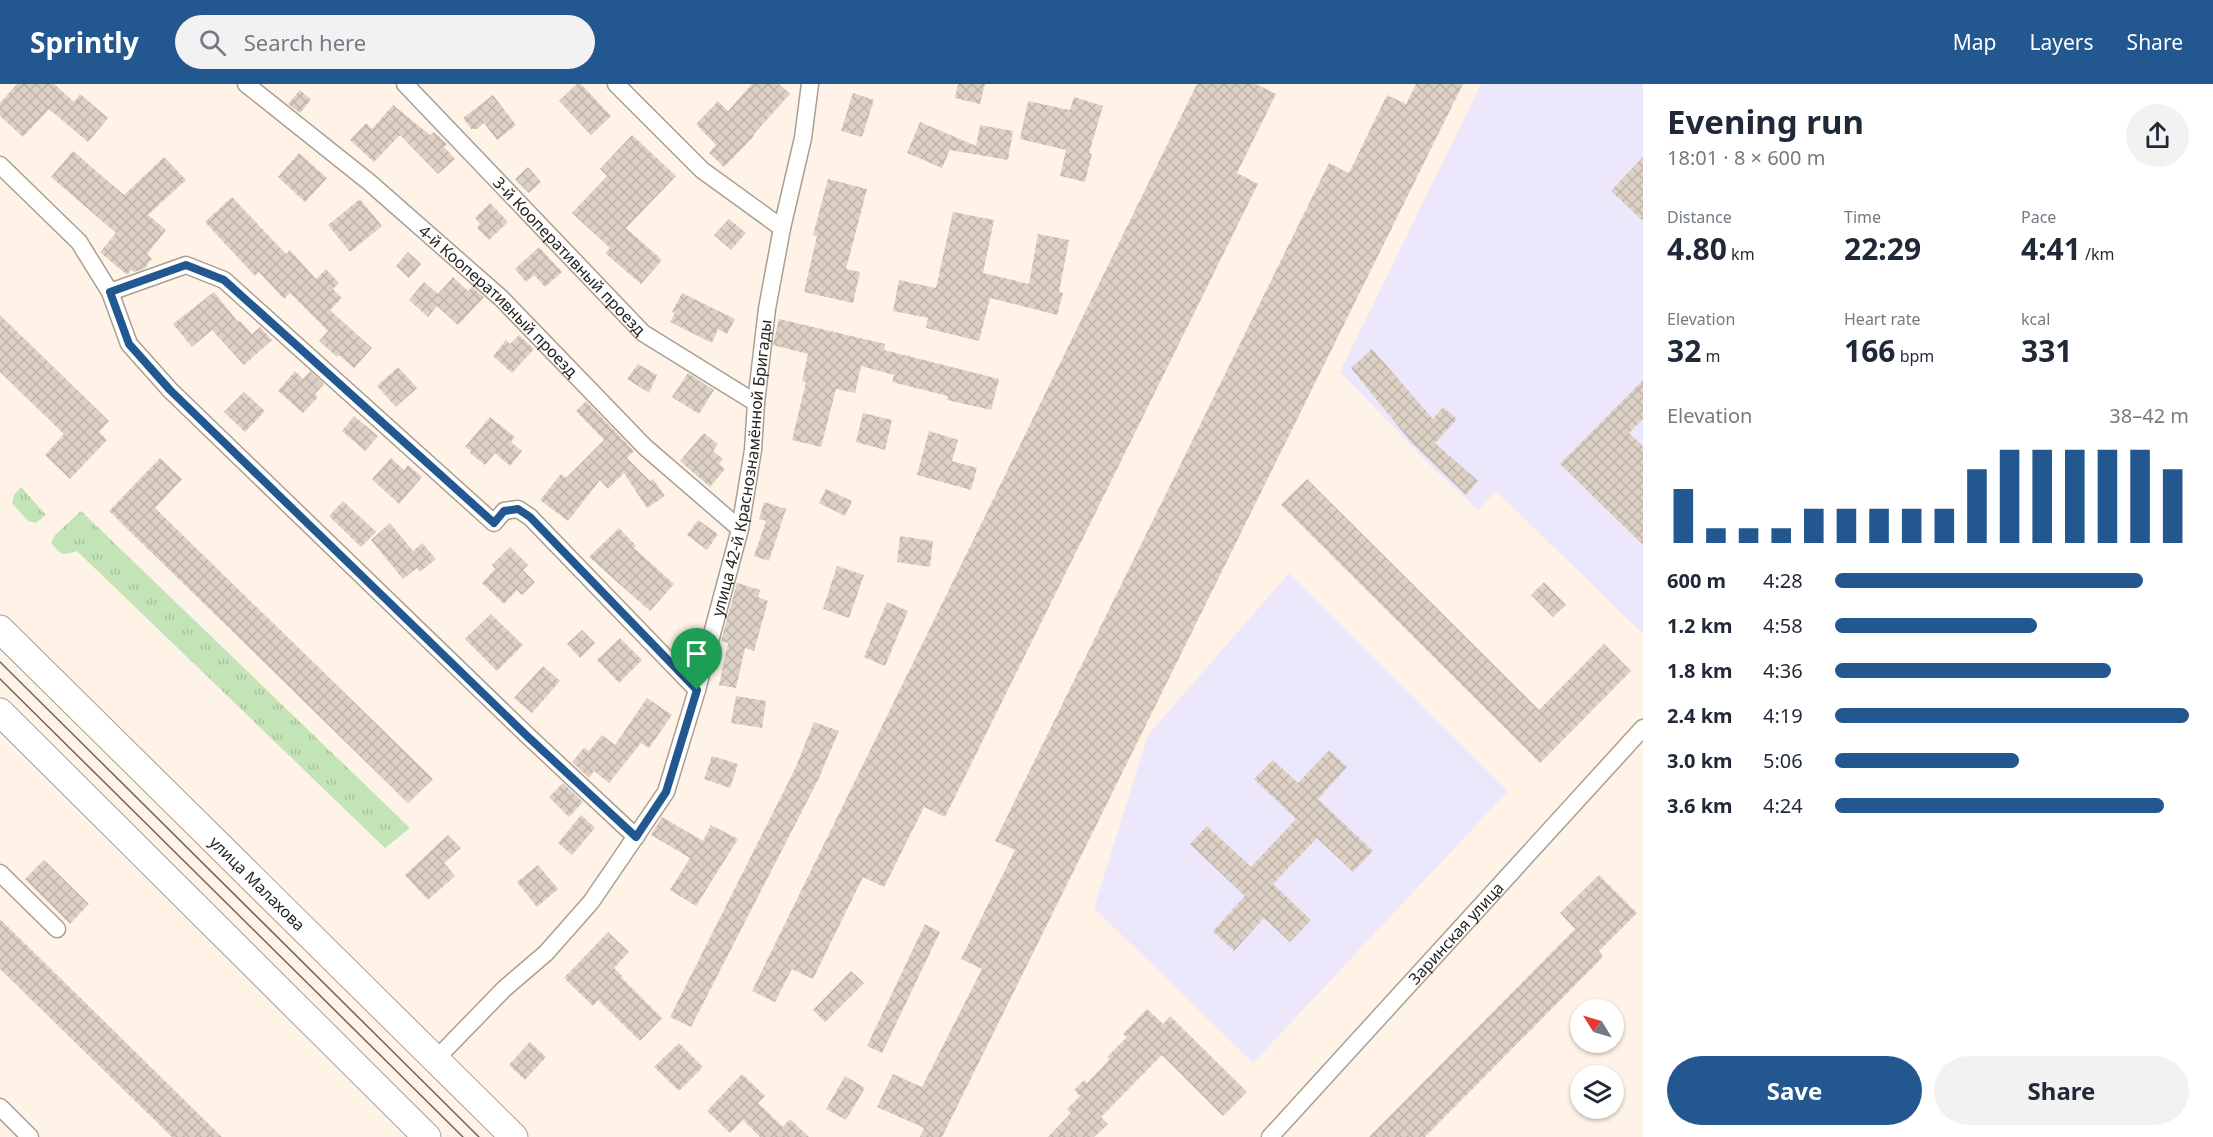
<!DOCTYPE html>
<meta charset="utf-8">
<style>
:root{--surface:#fff;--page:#f2f2f3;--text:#1f2937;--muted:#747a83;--accent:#22578f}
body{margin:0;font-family:"Noto Sans",sans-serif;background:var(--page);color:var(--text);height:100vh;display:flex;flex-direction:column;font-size:22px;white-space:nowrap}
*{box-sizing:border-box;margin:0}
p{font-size:20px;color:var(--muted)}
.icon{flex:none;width:33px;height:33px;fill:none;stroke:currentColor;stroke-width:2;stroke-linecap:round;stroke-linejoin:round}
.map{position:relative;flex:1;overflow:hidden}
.details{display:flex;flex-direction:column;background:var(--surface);width:570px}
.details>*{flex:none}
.needle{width:39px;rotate:307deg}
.tools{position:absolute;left:1570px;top:915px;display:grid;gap:12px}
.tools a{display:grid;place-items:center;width:54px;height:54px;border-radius:50%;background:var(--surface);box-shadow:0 2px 4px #0004;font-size:30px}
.pin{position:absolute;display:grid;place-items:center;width:51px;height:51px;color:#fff;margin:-62px -26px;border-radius:50% 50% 50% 0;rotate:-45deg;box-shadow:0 0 6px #0007}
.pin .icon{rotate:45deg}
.round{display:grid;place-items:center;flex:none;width:63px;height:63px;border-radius:32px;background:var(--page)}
.summary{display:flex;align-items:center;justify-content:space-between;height:102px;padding:0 24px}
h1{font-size:33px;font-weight:700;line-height:45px}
.stats{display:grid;grid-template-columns:repeat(3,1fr);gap:9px;height:102px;padding:6px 24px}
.stats div{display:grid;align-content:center}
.stats b{font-size:30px;font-weight:700}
.stats small{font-size:16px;font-weight:400}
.stats p{font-size:16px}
.chart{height:168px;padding:12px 24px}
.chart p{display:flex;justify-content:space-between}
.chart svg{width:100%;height:108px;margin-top:6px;stroke:var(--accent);stroke-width:6}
.cta{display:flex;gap:12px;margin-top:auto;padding:12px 24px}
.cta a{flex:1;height:69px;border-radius:36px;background:var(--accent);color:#fff;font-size:24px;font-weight:700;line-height:69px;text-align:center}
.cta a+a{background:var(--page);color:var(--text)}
ul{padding:0 24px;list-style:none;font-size:20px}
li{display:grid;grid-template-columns:96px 72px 1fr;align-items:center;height:45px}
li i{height:15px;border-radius:8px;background:var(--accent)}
header{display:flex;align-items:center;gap:36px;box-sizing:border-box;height:84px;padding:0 30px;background:var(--accent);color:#fff}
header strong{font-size:28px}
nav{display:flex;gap:33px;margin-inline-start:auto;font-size:21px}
.search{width:420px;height:54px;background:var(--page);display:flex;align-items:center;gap:15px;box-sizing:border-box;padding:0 21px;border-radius:33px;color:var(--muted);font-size:22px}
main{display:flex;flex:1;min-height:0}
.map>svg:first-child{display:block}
.education{fill:#ede7fc}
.grass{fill:url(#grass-tufts)}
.building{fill:url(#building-cross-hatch)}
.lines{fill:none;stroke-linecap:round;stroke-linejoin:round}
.minor-casing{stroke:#aa9f93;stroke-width:19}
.primary-casing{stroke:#aa9f93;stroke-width:29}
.minor{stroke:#fff;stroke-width:16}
.primary{stroke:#fff;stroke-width:27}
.tram{stroke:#6b655d;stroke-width:1.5}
.route-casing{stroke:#fff;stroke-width:12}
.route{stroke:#22578f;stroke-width:8}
.labels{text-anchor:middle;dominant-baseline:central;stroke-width:5;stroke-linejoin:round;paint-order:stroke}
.street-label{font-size:16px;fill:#27231e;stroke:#fff}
</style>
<header>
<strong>Sprintly</strong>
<div class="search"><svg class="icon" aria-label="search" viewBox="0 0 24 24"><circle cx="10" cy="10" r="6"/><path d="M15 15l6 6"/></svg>Search here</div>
<nav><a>Map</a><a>Layers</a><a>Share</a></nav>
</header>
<main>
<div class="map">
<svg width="1643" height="1053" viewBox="0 0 1643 1053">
<defs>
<pattern id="grass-tufts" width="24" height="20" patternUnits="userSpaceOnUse" patternTransform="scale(1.5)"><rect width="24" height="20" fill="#c3e4b7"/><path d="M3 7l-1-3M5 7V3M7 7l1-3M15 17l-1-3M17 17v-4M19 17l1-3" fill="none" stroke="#a8c39d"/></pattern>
<pattern id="building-cross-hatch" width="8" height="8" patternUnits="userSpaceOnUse" patternTransform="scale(1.5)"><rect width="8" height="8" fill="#ddd1c5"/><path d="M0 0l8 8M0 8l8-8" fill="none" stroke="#beb3a9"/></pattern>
</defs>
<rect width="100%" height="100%" fill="#fef3e6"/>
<!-- education -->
<path class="education" d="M1481,0h162v550l-147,-143 -18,19 -45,-42 -93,-96z
M1289,489l219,218 -255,272 -159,-155 54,-173z"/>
<!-- grass -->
<path class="grass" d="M21,403l25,28 -10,8 -8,-2 -16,-18 2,-8z
M81,427l329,317 -25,20 -308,-297c-16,5 -15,4 -26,-8l4,-8z"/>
<!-- building -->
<path class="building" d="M17,0h37l20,18 6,-8 28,24 -20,24 -39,-33 -26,28 -23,-21v-13z
M577,0h4l30,32 -20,19 -32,-34z
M752,0h27l11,10 -37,41 1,1 -30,31 -15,-14 7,-8 -20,-21 22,-23 10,10z
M958,0h27l-5,20 -25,-6z
M1197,0h59l20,10 -39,79 21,11 -313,633 -21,-10 -40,80 -21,-10 -50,102 -21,-10 -17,33 -23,-11z
M1416,0h47l-521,1053h-22l4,-9 -47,-21 16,-33 29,13 60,-118 -21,-10 54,-109 -20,-9 334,-678 20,10 38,-78 19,9z
M300,6l11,10 -11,13 -12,-9z
M853,9l21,7 -12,37 -21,-6z
M493,11l23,30 -19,15 -13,-17 -7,6h-6l-8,-11z
M1074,13l29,9 -14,47 3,1 -7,28 -25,-6 6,-26 -46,-11 8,-38 42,9z
M393,21l37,30 4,-3 13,12 -3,3 11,12 -17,15 -38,-39 -26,27 -24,-22 16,-17 6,6z
M920,38l56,24 4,-21 33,6 -5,29 -58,-10 -8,18 -35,-15z
M632,51l44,41 -50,52 36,32 -21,24 -36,-31 5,-5 -38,-35 35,-37 -7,-7z
M73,67l51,44 40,-38 22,23 -38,35 18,15 -19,24 5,5 -8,10 -10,3 -3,-2 -4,5 -27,-23 16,-19 -65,-56z
M299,69l28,25 -22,24 -27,-25z
M1643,73v64l-32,-30z
M528,83l13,15 -12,11 -14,-14z
M828,95l39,10 -21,80 14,3 -7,31 -49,-11 13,-56 -4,-1z
M232,113l54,57 4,-4 26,29 10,-10 13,14 -6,6 9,9 -12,12 42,38 -18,20 -15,-13 -2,2 -18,-16 9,-10 -38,-38 -6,6 -25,-27 -4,4 -50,-54z
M360,115l22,27 -32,26 -22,-27z
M490,119l18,19 -19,18 -12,-12 3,-4 -5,-6z
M953,128l41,8 -11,53 46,11 9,-50 31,6 -10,52 4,1 -6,22 -67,-17 -11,43 -53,-13 2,-10 -35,-7 6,-31 37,8z
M729,135l17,14 -15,17 -17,-15z
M539,163l23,25 -17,15 -11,-12 -8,7 -11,-13z
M408,168l13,12 -12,14 -13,-12z
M453,193l15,14 4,-4 12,10 -26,28 -21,-19 -9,11 -19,-17 15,-18 14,12z
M214,208l24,30 1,-2 13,14 8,-7 12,13 -28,25 -32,-35 -20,17 -19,-23z
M682,209l53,26 -8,15 -9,-5 -6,14 -42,-21 5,-9 -3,-1z
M0,231l109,106 -10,11 8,8 -37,39 -25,-24 19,-21 -64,-62z
M779,235l106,25 -1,6 115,29 -8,31 -44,-10 1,-4 -56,-14 2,-7 -33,-9 -6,27 -19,-4 -15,58 -29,-7 14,-58 -4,-1 6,-27 -35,-9z
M519,251l15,14 -22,24 -19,-17 13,-16 4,4z
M1372,265l61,70 10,-12 14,12 -22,24 43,38 -12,14 -55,-53 -60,-74z
M638,280l19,11 -8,18 -22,-14z
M398,283l19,21 -21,19 -19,-21z
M295,287l8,8 7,-8 14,13 -9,10 3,3 -15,16 -25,-22z
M688,289l26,17 -15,24 -27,-17z
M1643,296v39l-14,14 14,13v99l-83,-81z
M244,308l21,19 -20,21 -21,-20z
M586,317l48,50 -7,7 23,23 3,-2 12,17 -18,12 -23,-35 -16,16 -8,-9 -32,41 -28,-21 21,-26 5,4 38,-38 -28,-29z
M863,329l29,7 -7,30 -29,-8z
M354,332l24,20 -13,15 -23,-20z
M490,333l25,20 -4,5 11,9 -12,15 -15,-13 -10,12 -15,-12 1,-2 -6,-4z
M929,347l29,9 -6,21 25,7 -6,22 -54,-15z
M704,349l14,11 -5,7 10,8 -4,5 6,5 -15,18 -30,-26z
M160,374l22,21 -27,29 278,271 -25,24 -299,-292z
M391,374l13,12 4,-5 14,12 -23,27 -27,-25z
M1307,395l232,231 65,-66 27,27 -91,92 -259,-258z
M826,405l26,12 -7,15 -26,-13z
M343,417l33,31 -15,15 -32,-31z
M764,418l22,7 -17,52 -15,-5 12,-35 -7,-2z
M698,436l20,14 -11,16 -20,-15z
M390,439l23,28 9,-8 14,16 -16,13 -3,-4 -14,11 -32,-39z
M619,444l17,18 -2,2 40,36 -24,27 -61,-54z
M900,452l33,5 -3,26 -33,-5z
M510,463l18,18 -5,5 12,12 -13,13 -5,-5 -13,14 -22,-21 13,-14 -3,-4z
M837,482l27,9 -15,43 -26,-9z
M1544,498l22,23 -13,12 -22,-22z
M737,499l23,7 -2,7 10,4 -14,50 -9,-3 -9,40 -17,-3 9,-42 -7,-2z
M887,518l21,9 -23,55 -21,-9z
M491,530l32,31 -26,26 -32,-32z
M582,546l13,13 -15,15 -13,-14z
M620,554l22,22 -23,23 -22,-23z
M543,582l17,15 -28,32 -18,-15z
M736,612l30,5 -4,27 -31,-5z
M647,614l25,17 -23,33 -8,-5 -32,40 -15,-12 -5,7 -17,-16 12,-14 5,3 13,-16 13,10z
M814,638l25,9 -21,49 -127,247 -21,-10 125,-248z
M1329,666l18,17 -29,32 55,52 -20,21 -36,-34 -44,46 38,36 -21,22 -26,-24 -30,33 -21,-20 32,-35 -55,-52 17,-18 44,41 45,-48 -42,-40 19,-19 25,23z
M712,672l26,8 -8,24 -26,-9z
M563,699l20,19 -14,15 -20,-20z
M581,731l14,13 -23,27 -14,-12z
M662,733l41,24 8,-16 27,14 -42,67 -26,-16 20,-32 -39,-23z
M448,751l13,13 -17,15 11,13 -27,24 -23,-25z
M44,776l45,44 -19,20 -45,-45z
M538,781l20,24 -21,18 -20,-25z
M1599,791l38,38 -38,38 4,6 -178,180h-56l206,-208 -15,-16z
M0,835l222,218h-50l-172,-168z
M925,840l15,8 -58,121 -15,-7z
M608,848l21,20 -15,16 8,8 -1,1 41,41 -22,23 -42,-41 -5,6 -29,-28z
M851,887l13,12 -39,39 -12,-12z
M1147,925l16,15 7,-8 77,76 -24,24 -61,-61 -61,62 7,7 -14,13h-46l23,-24 -4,-4 13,-13 -6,-6 10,-10 3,3 23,-24 -3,-2 20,-20 -4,-3z
M530,958l16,15 -21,23 -16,-15z
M679,959l24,24 -24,24 -25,-24z
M742,990l23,22 -7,7 25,24 7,-8 19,18h-49l-17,-17 -13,13 -23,-22z
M845,992l20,12 -19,32 -20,-11z"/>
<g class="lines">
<defs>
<g id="minor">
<path id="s1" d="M246,0l123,98 132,116 144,149 95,82"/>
<path id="s2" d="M405,0l238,249 113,70"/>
<path d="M616,0l86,86 80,58"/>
<path d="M0,81l79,77 31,50 76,-27 38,15 270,243 10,-12 14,-2 12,8 167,173"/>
<path d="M110,208l19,52 41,46 357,345 109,102"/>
<path d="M0,789l57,56"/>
<path id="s3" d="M436,975l68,-70 42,-36 45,-51 75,-110 31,-102 43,-161 13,-79 3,-47 11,-94 15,-81 21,-90 7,-54"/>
<path d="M0,1023l30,30"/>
<path id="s4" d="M1270,1053l373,-409"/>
</g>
<g id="primary">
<path id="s5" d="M0,545l514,508"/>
<path d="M0,628l427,425"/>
</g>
</defs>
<!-- minor casing -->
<use href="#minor" class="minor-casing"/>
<!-- primary casing -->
<use href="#primary" class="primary-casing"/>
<!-- minor -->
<use href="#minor" class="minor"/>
<!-- primary -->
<use href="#primary" class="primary"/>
<!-- tram -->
<path class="tram" d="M0,578l479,475
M0,595l463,458"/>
</g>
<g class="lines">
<defs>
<path id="route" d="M186,181l38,15 270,243 10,-12 14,-2 12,8 167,173 -31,102 -30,45 -110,-102 -356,-345 -41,-46 -19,-52z"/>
</defs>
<!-- route casing -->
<use href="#route" class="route-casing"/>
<!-- route -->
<use href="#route" class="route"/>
</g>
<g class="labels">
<!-- street labels -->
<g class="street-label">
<text stroke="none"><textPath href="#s2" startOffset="238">3-й Кооперативный проезд</textPath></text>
<text stroke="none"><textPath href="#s1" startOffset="333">4-й Кооперативный проезд</textPath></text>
<text stroke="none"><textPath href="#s3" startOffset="688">улица 42-й Краснознамённой Бригады</textPath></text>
<text stroke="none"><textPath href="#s5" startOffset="362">улица Малахова</textPath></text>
<text stroke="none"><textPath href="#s4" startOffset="276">Заринская улица</textPath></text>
</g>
</g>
</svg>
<div class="tools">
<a><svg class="needle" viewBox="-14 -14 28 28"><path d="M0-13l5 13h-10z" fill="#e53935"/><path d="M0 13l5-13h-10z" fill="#747a83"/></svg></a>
<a><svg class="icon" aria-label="layers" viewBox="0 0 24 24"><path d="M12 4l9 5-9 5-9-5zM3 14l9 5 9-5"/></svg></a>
</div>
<div class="pin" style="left:697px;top:606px;background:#1e9e55"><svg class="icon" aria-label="arrive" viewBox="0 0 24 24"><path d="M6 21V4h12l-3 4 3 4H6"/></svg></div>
</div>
<section class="details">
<div class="summary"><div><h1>Evening run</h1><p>18:01 · 8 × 600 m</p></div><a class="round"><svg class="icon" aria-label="share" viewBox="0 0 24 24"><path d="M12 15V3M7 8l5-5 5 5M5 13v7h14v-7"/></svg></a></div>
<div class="stats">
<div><p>Distance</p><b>4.80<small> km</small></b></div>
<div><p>Time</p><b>22:29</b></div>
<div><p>Pace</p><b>4:41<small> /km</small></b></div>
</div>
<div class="stats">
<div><p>Elevation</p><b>32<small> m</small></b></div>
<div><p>Heart rate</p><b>166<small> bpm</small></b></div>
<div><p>kcal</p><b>331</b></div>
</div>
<div class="chart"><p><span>Elevation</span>38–42 m</p>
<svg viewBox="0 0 160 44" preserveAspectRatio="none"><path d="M5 44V22M15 44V38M25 44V38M35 44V38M45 44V30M55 44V30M65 44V30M75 44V30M85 44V30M95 44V14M105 44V6M115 44V6M125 44V6M135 44V6M145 44V6M155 44V14"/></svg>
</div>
<ul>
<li><b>600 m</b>4:28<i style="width:87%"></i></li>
<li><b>1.2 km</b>4:58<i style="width:57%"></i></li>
<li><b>1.8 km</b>4:36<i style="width:78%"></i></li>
<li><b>2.4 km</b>4:19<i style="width:100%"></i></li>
<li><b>3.0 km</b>5:06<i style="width:52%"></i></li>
<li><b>3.6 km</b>4:24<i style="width:93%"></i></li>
</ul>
<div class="cta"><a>Save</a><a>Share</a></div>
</section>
</main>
